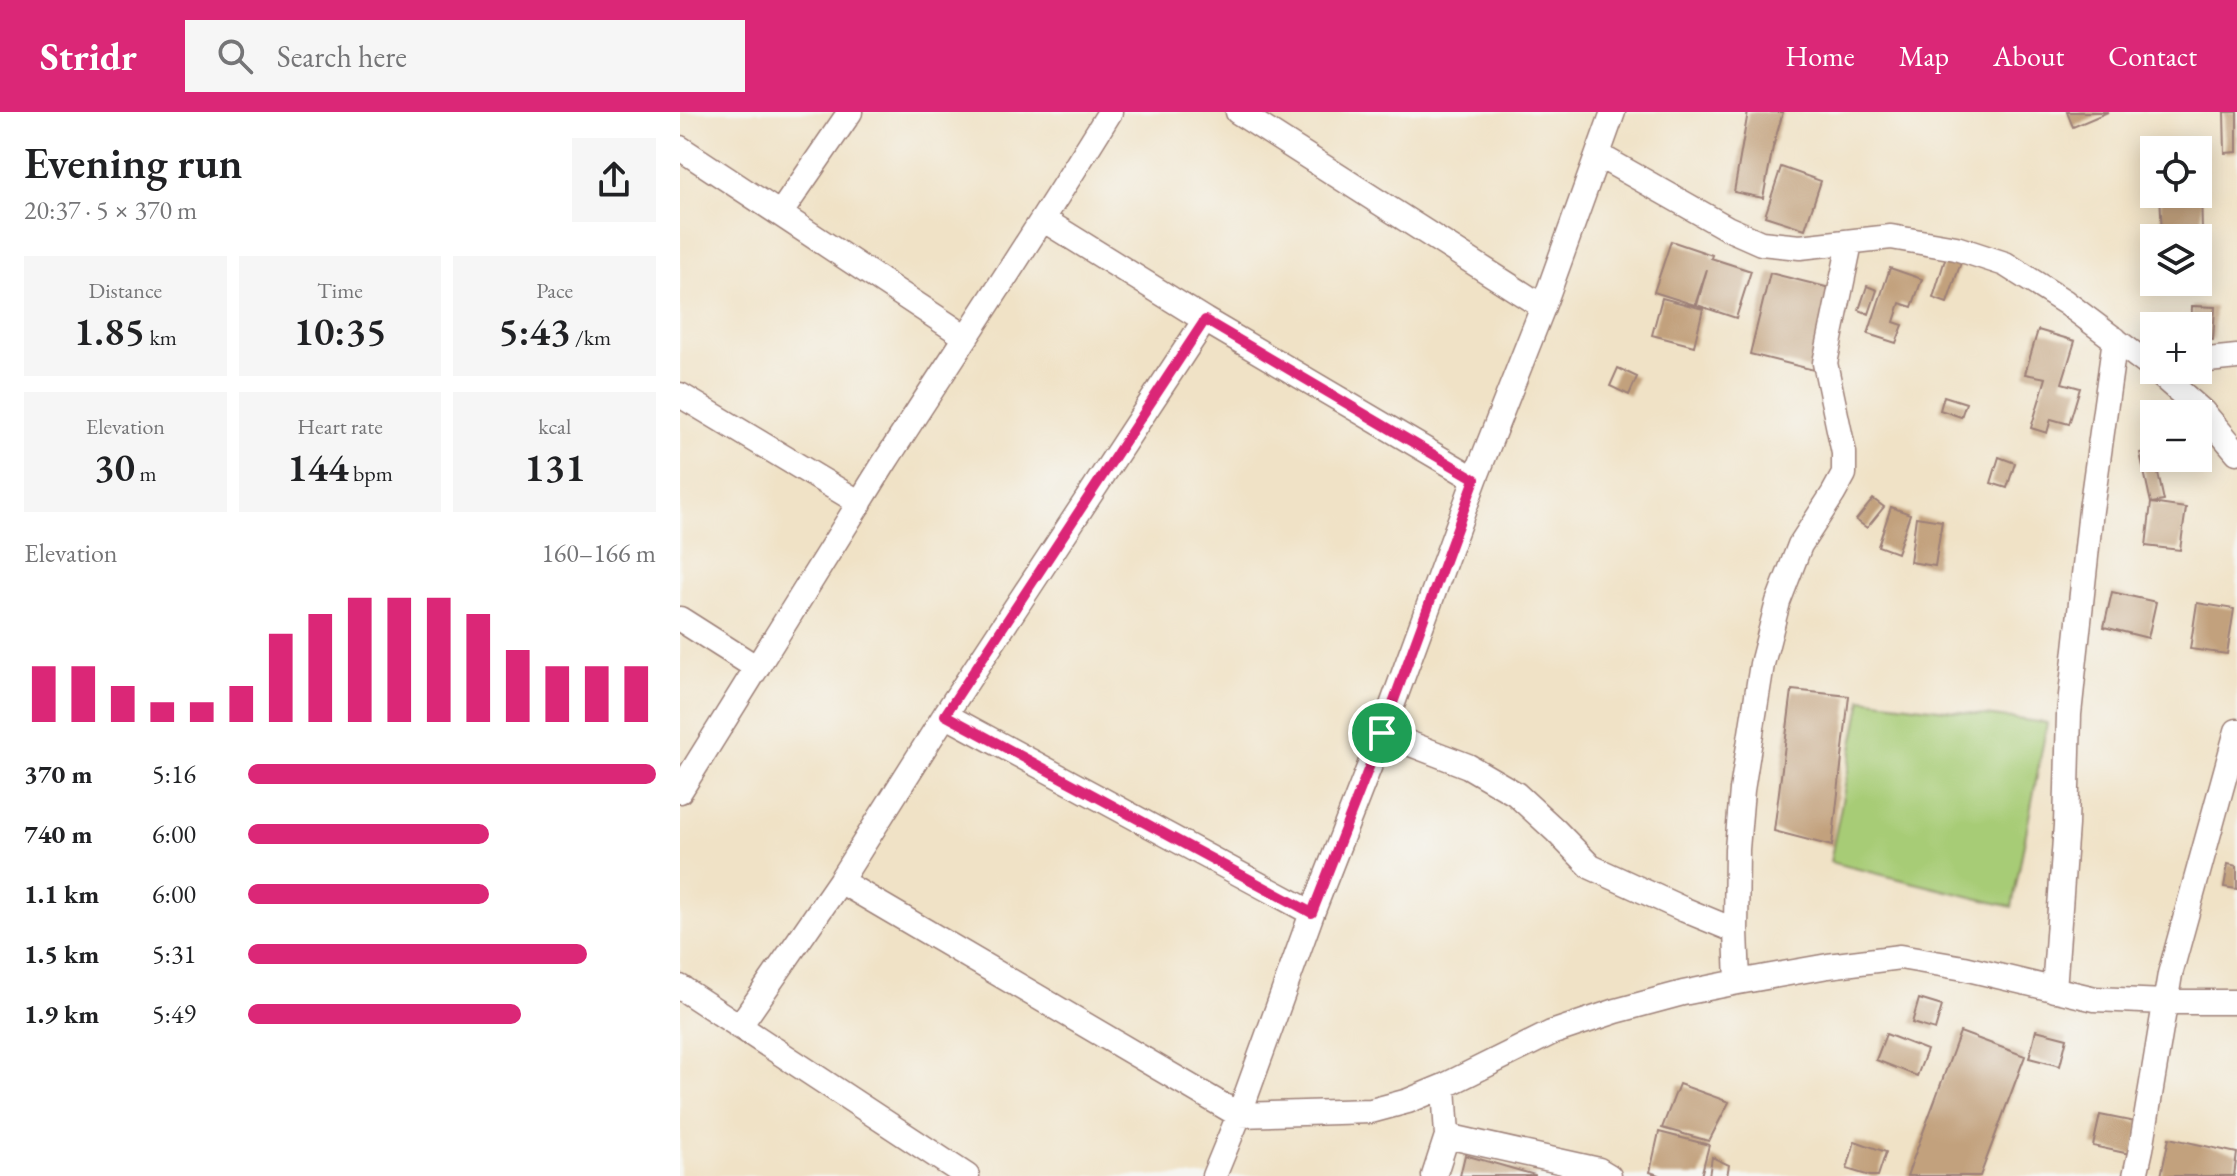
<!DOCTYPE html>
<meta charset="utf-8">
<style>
:root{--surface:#fff;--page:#f6f6f6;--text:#202124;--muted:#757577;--accent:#db2777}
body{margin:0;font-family:"EB Garamond",serif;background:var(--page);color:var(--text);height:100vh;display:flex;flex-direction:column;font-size:30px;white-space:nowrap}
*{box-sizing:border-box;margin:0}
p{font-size:26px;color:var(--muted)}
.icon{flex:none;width:44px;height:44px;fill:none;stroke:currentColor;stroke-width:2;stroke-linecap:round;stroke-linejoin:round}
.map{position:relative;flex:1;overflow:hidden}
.details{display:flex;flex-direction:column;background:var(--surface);width:680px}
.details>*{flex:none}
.tools{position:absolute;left:1460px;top:24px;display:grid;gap:16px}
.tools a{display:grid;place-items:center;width:72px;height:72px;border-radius:0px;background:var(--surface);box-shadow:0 4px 20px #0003;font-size:40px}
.pin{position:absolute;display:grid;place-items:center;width:68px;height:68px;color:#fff;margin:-34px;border:4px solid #fff;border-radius:50%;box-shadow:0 2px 8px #0007}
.round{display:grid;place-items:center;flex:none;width:84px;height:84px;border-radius:0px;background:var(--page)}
.head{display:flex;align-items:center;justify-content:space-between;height:136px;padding:0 24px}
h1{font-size:44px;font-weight:600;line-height:60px}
.metrics{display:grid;grid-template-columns:repeat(3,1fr);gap:12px;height:136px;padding:8px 24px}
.metrics div{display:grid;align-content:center;border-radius:0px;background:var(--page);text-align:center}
.metrics b{font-size:40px;font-weight:600}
.metrics small{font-size:22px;font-weight:400}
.metrics p{font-size:22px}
.chart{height:224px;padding:16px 24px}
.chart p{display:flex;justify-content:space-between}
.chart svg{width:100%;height:144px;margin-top:8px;stroke:var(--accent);stroke-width:6}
ul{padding:0 24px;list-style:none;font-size:26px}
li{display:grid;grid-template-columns:128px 96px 1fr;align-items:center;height:60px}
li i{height:20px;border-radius:10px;background:var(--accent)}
header{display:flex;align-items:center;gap:48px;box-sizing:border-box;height:112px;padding:0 40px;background:var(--accent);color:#fff}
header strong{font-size:38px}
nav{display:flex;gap:44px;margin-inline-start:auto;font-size:28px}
.search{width:560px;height:72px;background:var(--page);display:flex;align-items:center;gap:20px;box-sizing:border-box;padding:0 28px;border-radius:0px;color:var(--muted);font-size:30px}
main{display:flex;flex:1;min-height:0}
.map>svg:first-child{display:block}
.green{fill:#a7cc76;stroke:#787650;stroke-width:2}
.building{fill:#c2a17d}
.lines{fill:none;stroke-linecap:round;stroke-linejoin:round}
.minor-casing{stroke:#9d8078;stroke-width:27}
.minor{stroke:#fff;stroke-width:24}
.route-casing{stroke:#fff;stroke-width:16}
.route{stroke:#db2777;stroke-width:10}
</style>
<header>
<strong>Stridr</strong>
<div class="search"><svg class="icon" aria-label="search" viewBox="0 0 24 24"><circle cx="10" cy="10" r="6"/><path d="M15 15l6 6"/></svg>Search here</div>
<nav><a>Home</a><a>Map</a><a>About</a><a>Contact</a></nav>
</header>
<main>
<section class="details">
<div class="head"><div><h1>Evening run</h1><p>20:37 · 5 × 370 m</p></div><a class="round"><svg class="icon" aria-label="share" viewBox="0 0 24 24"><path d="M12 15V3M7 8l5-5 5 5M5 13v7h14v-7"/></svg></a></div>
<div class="metrics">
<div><p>Distance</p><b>1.85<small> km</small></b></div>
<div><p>Time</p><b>10:35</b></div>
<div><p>Pace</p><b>5:43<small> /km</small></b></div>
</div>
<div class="metrics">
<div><p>Elevation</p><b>30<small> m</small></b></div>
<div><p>Heart rate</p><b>144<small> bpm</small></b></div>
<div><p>kcal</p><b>131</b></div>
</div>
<div class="chart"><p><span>Elevation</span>160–166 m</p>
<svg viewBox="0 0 160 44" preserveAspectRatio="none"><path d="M5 44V27M15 44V27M25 44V33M35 44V38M45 44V38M55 44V33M65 44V17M75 44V11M85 44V6M95 44V6M105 44V6M115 44V11M125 44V22M135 44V27M145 44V27M155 44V27"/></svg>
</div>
<ul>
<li><b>370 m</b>5:16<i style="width:100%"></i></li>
<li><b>740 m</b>6:00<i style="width:59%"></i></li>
<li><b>1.1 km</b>6:00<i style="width:59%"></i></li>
<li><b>1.5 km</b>5:31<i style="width:83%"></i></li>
<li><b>1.9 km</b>5:49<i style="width:67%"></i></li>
</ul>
</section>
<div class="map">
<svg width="1557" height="1064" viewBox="0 0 1557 1064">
<rect width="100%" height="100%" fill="#f6f6f2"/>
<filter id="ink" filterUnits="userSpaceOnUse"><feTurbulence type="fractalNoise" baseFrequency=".0125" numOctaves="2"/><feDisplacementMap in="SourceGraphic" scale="16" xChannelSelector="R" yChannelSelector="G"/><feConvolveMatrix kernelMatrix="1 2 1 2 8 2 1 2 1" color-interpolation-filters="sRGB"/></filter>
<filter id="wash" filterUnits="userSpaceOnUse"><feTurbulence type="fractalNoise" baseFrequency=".006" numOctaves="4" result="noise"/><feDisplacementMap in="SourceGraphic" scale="32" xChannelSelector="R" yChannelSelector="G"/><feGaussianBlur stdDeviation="1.8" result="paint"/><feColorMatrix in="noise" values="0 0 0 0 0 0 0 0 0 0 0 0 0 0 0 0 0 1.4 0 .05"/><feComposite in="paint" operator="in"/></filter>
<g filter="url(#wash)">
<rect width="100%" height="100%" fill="#f0e2c6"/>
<!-- green -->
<path class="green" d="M1182,587l185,24 -35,184 -182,-45z"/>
<g id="blocks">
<!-- building -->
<path class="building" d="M1068,0h35l-10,35 -10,51 -29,-6z
M1387,0h41l-35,15z
M1544,0h13v40l-12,1z
M1101,55l40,14 -16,48 -40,-13z
M1518,75h3l1,45 -40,2 -2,-40h38z
M991,129l41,14 -1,3 40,13 -15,47 -39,-13 10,-36 -12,36 -41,-13z
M1266,144l15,6 -14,41 -14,-5z
M1210,156l32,11 -10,28 -12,-4 -6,19 9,3 -7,18 -28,-9z
M1090,161l68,17 -20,81 -68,-17z
M1187,174l10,4 -8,24 -10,-4z
M982,186l41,11 -9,37 -42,-11z
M1512,194l23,1 -2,33 -15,-1v-13h-7z
M1358,218l37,11 -13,42 18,5 -11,36 -18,-5 -4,14 -16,-5 15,-50 -21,-4z
M938,256l19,9 -8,18 -19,-9z
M1264,284l22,7 -5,14 -21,-7z
M1473,338l11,51 -13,2 35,5 -6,42 -34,-4 5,-43 -11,-50z
M1319,345l16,6 -8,25 -16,-5z
M1193,387l11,8 -17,21 -11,-8z
M1211,395l19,7 -13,39 -19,-7z
M1236,405l26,4 -7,45 -25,-4z
M1432,480l44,10 -8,36 -44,-11z
M1517,491l37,6 -7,45 -37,-5z
M1112,578l57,6 -17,150 -58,-15z
M1548,752l9,2v23l-13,-2z
M1239,887l23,7 -7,24 -23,-7z
M1356,918l31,8 -7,28 -31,-8z
M1280,920l65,24 -45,120h-73z
M1206,922l41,16 -10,26 -41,-16z
M999,972l50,18 -20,39 -47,-13z
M1420,1003l40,8 -6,32 -41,-9z
M979,1020l50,13 -8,31h-40l-11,-4z
M1489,1026l68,15 -3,23h-73z
M1175,1029l31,11 -8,24h-8l-23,-7z
M785,1043l70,20v1h-75z
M1032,1045l17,8 -2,11h-18z"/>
</g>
</g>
<g filter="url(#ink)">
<use href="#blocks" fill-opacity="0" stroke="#9d8078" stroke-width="2"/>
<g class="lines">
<defs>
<path id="minor" d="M558,0l305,195
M0,36l286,189
M918,43l129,73 34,15 39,4 91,-10 65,11 49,16 60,38 89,67
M100,102l70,-102
M364,108l161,100 270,159
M1518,249l39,-4
M1475,258l48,42 34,40
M0,283l180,108
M0,507l77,49
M265,603l367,198
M702,621l86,33 48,28 40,37 35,36 94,43 51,21
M0,679c68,-109 135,-218 203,-326 76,-118 154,-234 227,-353
M160,769l399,234 132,-4 37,-10 36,-15 107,-53 65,-22 67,-18 55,-11 90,-16 72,-9 64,11 131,31 70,3h72
M1058,870l-2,-51 1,-82 5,-59 20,-126 16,-62 22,-57 33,-51 11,-20v-21l-19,-90 25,-120
M0,875l287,189
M1374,878l12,-165 3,-111 22,-204 24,-171
M59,915l101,-146 105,-166 260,-395
M767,1024l152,34 10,6
M534,1064l25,-61 73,-202 63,-161 100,-273 68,-172 70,-195
M754,1064l13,-40 -3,-50
M1455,1064l6,-27 29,-175 67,-243"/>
</defs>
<!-- minor casing -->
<use href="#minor" class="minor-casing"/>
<!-- minor -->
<use href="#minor" class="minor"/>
</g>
</g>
<g class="lines" filter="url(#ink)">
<defs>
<path id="route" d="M525,208l270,159 -100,273 -63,161 -367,-198z"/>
</defs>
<!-- route casing -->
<use href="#route" class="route-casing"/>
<!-- route -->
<use href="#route" class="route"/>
</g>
</svg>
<div class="tools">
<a><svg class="icon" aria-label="locate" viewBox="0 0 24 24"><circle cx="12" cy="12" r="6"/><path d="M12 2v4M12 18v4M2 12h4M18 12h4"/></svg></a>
<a><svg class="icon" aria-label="layers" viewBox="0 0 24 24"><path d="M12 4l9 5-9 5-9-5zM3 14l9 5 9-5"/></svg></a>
<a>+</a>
<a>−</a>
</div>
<div class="pin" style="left:702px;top:621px;background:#1e9e55"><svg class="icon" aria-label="arrive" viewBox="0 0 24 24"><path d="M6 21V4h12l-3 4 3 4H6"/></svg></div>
</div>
</main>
